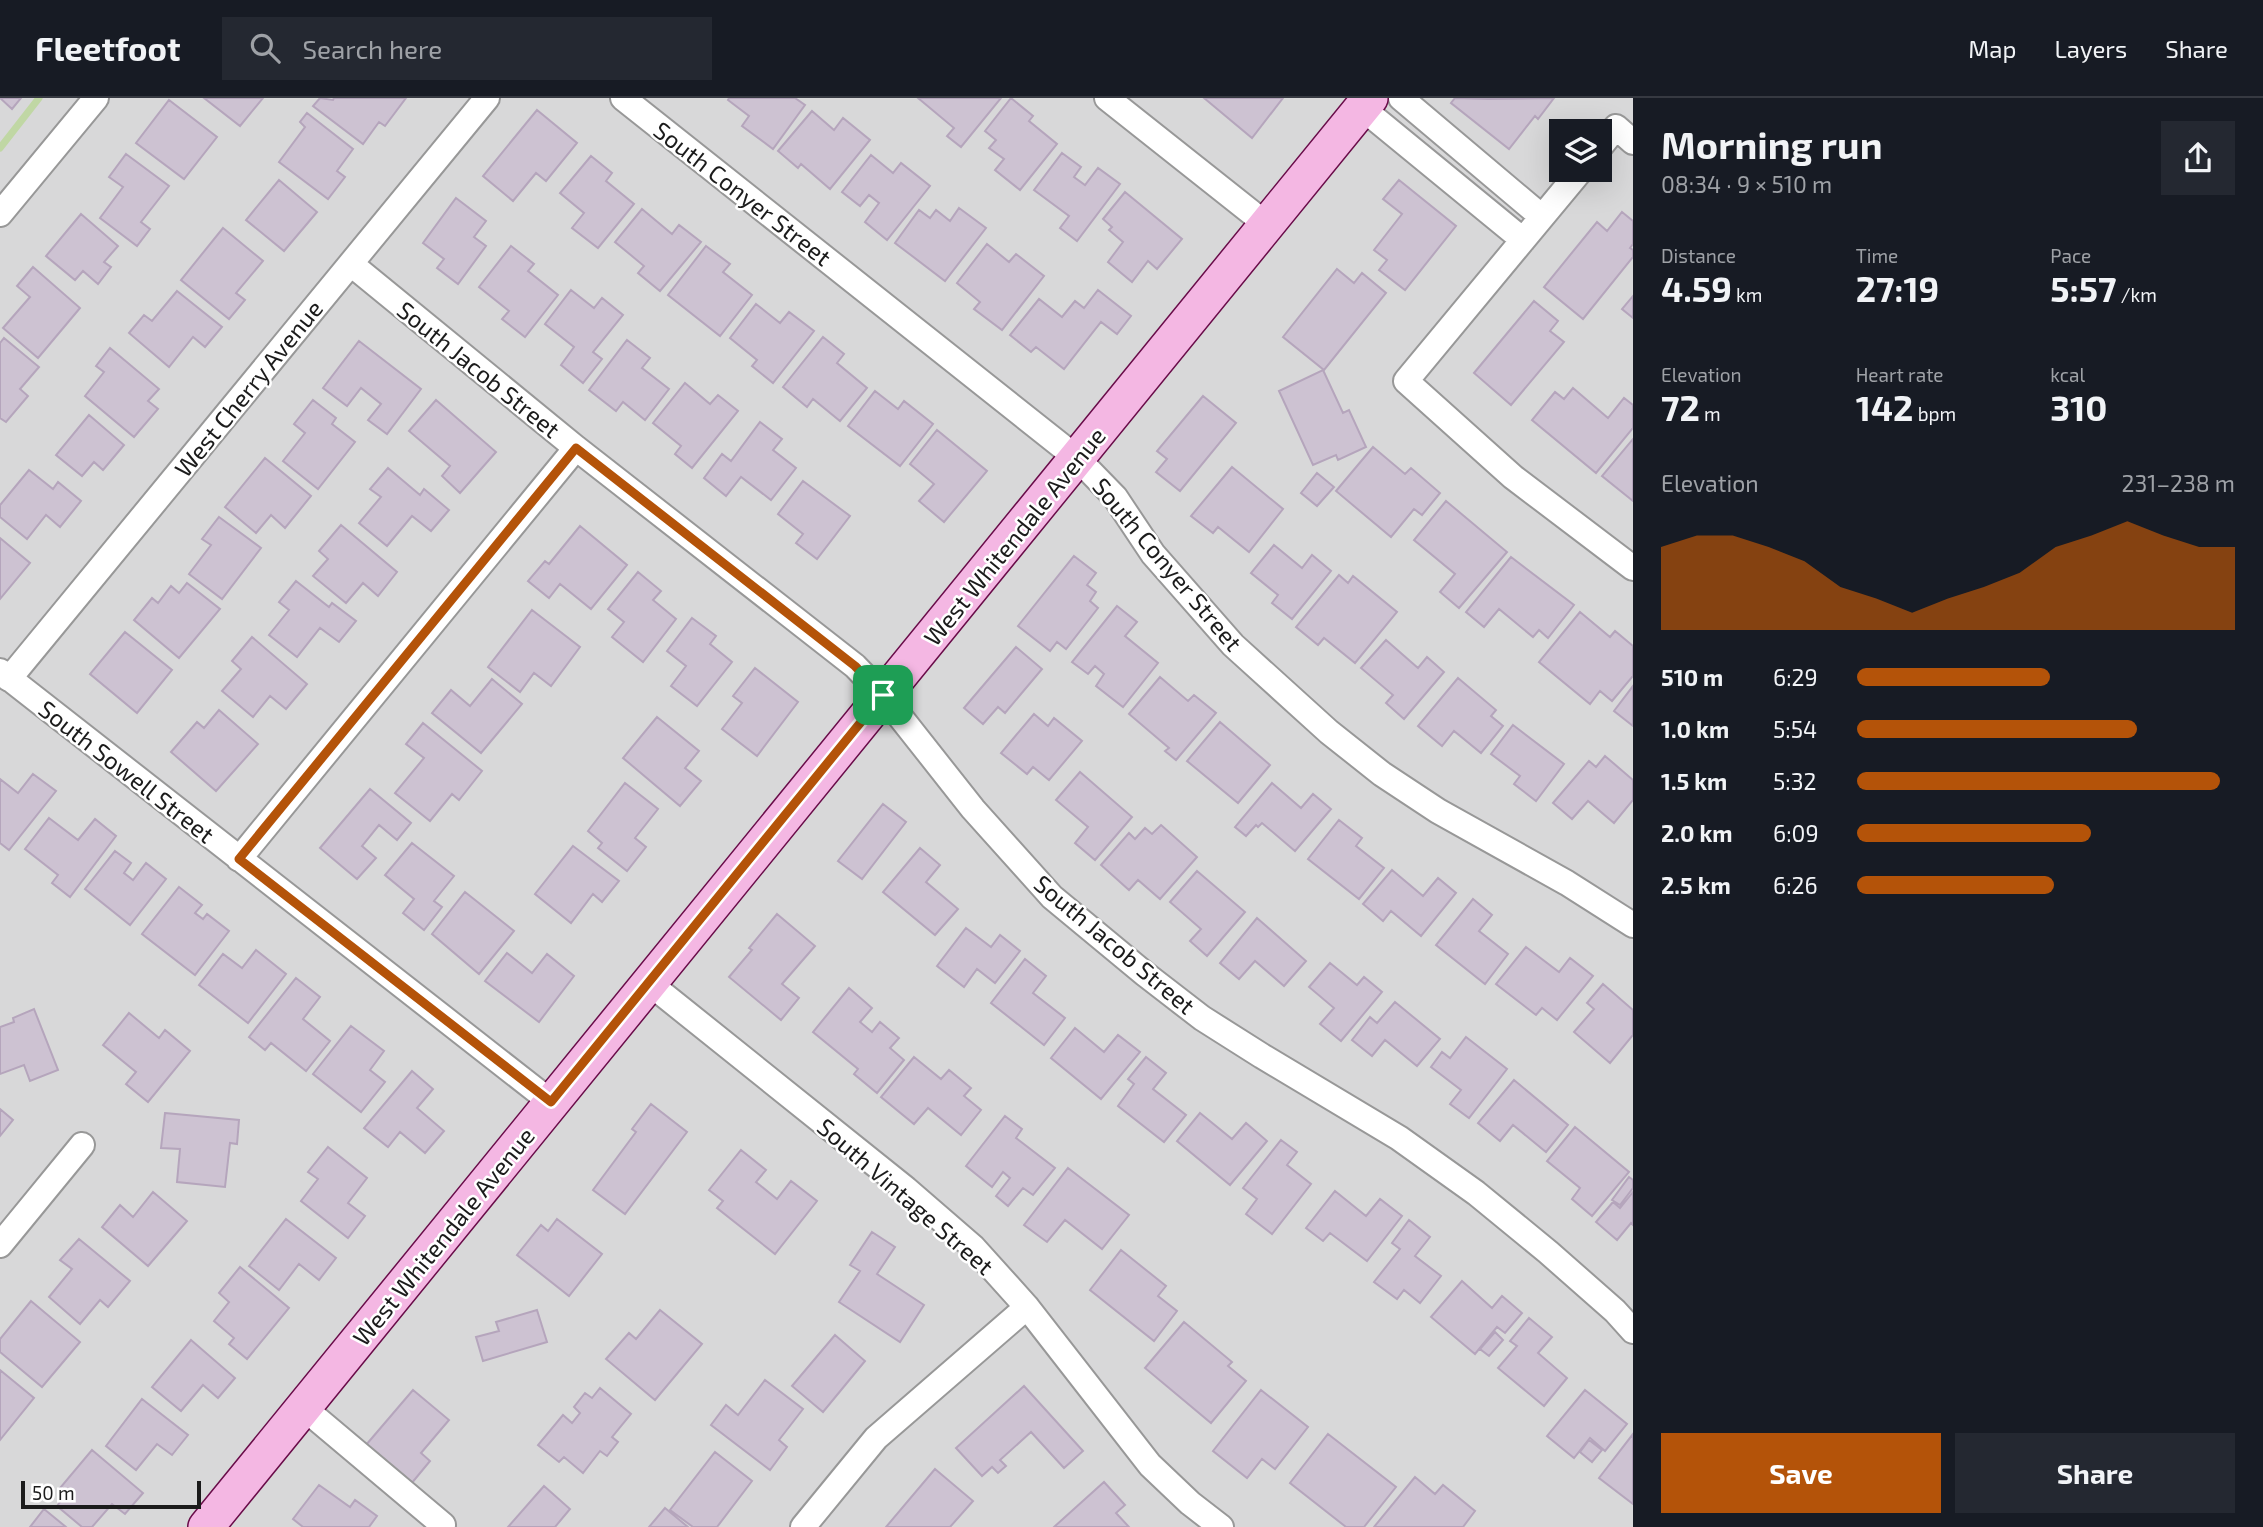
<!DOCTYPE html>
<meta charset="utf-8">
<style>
:root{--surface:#171b24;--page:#242831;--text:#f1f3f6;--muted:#9ea1a6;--line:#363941;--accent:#b45309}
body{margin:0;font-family:"Exo 2",sans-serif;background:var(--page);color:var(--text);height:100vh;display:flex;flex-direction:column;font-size:26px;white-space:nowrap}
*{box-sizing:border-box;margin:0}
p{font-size:23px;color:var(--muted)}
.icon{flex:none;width:38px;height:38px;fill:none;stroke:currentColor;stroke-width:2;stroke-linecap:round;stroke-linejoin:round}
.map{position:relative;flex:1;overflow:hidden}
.drawer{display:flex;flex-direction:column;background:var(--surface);width:630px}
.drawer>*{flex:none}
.tools{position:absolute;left:1549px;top:21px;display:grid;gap:14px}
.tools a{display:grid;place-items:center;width:63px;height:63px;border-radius:0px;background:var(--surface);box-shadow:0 7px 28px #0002;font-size:35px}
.scale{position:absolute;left:21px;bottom:18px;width:180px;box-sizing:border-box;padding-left:7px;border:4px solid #1b1b1b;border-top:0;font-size:19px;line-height:24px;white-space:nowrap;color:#1b1b1b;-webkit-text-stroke:5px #fff;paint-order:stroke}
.pin{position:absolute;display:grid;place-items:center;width:60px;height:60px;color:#fff;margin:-30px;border-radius:14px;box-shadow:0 4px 10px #0006}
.round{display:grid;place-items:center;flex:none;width:74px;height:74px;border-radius:0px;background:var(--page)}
.overview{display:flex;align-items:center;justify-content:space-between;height:119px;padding:0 28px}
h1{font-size:38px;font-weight:700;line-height:52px}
.stats{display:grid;grid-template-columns:repeat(3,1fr);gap:10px;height:119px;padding:7px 28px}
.stats div{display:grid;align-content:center}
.stats b{font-size:35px;font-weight:700}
.stats small{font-size:19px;font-weight:400}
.stats p{font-size:19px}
.chart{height:196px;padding:14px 28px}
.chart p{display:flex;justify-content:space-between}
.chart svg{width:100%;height:126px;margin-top:7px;fill:var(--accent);opacity:.7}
.cta{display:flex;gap:14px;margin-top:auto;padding:14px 28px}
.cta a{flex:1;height:80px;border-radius:0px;background:var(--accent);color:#fff;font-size:28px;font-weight:700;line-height:80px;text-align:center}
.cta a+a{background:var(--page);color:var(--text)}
ul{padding:0 28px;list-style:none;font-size:23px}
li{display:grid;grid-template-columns:112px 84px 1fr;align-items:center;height:52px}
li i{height:18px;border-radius:9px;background:var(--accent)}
header{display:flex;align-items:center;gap:42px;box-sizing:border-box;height:98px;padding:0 35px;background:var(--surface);border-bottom:2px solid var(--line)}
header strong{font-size:33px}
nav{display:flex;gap:38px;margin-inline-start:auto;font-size:24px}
.search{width:490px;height:63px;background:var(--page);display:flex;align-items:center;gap:18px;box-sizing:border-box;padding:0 24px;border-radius:0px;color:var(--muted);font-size:26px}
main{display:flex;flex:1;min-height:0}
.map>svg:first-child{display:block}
.residential{fill:#d8d8d9;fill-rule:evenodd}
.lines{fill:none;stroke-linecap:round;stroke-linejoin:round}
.stream{stroke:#c0d7a4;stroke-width:7}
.building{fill:#cdc2d2;stroke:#b5a5bc;stroke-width:2}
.street-casing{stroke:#989898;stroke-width:28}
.secondary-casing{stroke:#690c49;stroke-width:38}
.street{stroke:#fff;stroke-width:24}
.secondary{stroke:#f4b7e3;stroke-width:35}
.route-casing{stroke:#fff;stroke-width:14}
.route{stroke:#b45309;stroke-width:9}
.labels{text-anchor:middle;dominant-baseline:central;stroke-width:5;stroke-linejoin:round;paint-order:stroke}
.street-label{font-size:24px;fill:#1b1b1b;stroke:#fff}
</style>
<header>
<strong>Fleetfoot</strong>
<div class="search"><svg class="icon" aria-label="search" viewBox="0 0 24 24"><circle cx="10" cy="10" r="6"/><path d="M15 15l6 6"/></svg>Search here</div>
<nav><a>Map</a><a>Layers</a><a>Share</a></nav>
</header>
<main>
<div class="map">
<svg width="1633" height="1429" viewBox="0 0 1633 1429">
<rect width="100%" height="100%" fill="#ebe1ec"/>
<!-- residential -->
<path class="residential" d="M0,0h1633v1429h-1633zM1561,33h39v39h-39z"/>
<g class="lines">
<!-- stream -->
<path class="stream" d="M0,50l39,-50"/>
</g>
<!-- building -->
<path class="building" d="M0,0h21l-9,11z
M204,0h59l-23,28z
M320,0l13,2 1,-2h72l-21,28 -6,-4 -16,22 -50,-38z
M729,0h66l10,7 -32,44 -31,-23 7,-10 -21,-16z
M918,0h83l-40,49 -14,-11 7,-8z
M1011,0l22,18 -4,5 28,23 -37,46 -25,-20 9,-11 -15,-11 7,-8 -11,-9z
M1204,0h79l-31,40z
M1455,0l33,1 66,-1 -16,21 -3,-3 -26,33 -58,-46z
M169,2l48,37 -33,42 -48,-36z
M537,12l40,33 -31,38 -10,-8 -23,28 -30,-25z
M812,13l22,19 9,-12 27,22 -40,49 -29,-25 -3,4 -20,-17z
M307,15l46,36 -16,22 8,6 -17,22 -49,-37 26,-35 -5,-5z
M1062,55l19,14 -7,10 11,8 13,-17 22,16 -43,57 -17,-13 9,-12 -35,-26z
M126,56l43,32 -28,36 9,7 -13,17 -37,-28 23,-31 -14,-10z
M871,57l22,18 8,-10 29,23 -43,54 -22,-18 14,-19 -10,-8 -9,11 -18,-14z
M591,58l21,17 -6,8 28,23 -36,44 -26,-20 12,-15 -24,-20z
M279,82l38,32 -33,39 -38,-31z
M1399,82l57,46 -51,64 -26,-20 8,-10 -13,-10 28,-36 -19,-15z
M1125,94l57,47 -25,30 -9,-8 -16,21 -24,-20 15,-20 -14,-12 3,-3 -9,-8z
M456,100l30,23 -12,16 12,9 -28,38 -21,-16 7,-9 -21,-16z
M959,110l27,20 -41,53 -50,-38 24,-33 11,8 6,-8 14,11z
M642,111l30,25 7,-9 22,17 -41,49 -22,-18 6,-7 -29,-24z
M1622,114l11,9v23l-3,4 3,2v7l-50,62 -39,-32 53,-65 10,9z
M81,116l37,32 -14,16 7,5 -13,17 -15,-13 -8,9 -29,-24z
M223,130l40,33 -27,32 9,7 -16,19 -48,-39z
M987,146l22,18 7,-8 28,22 -42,54 -28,-21 6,-7 -23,-19z
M511,148l23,18 -6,7 30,24 -33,42 -23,-18 7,-8 -30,-24z
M706,148l24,18 -7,8 29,23 -32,41 -52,-41z
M33,169l47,41 -42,50 -35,-30 27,-31 -13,-11z
M1337,171l17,14 8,-10 24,20 -62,77 -41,-33z
M571,192l23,18 8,-10 21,17 -30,37 9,7 -19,24 -22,-18 13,-18 -29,-23z
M1098,192l33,26 -14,18 -16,-12 -37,47 -28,-22 -5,5 -21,-17 29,-36 23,18 13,-16 9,7z
M177,193l45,36 -17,20 -12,-10 -24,30 -40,-34 15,-18 8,6z
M1633,198v22l-11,-9z
M1534,203l24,20 -8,10 14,11 -53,63 -37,-32z
M756,206l24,19 9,-11 25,19 -41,52 -21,-17 5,-6 -27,-22z
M823,239l21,17 -7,9 30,25 -27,33 -27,-22 -6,8 -24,-20z
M4,240l35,29 -19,22 8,7 -22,26 -6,-4v-75z
M627,242l23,18 -8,10 27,21 -24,31 -22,-18 -7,9 -27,-21z
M359,243l62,48 -34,45 -19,-14 13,-16 -20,-16 -14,18 -24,-18z
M110,250l49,41 -11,12 10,8 -24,28 -49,-41 19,-24 -8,-6z
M1323,272l20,43 6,-3 17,37 -28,13 -2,-5 -23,10 -34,-74z
M685,285l25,21 8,-9 20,16 -46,57 -17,-14 6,-8 -28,-23z
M1573,290l35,30 16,-20 9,7v23l-37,45 -64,-53 23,-28 9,7z
M875,293l23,18 6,-8 29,23 -33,42 -52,-40z
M1203,298l33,27 -56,68 -24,-19 11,-13 -10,-8z
M313,302l23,18 -4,6 23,18 -37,47 -35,-28 22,-28 -11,-9z
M436,302l60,52 -36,41 -18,-17 8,-10 -41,-35z
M89,317l35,30 -21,25 -9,-8 -12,14 -26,-21z
M760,324l22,17 -9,11 23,18 -25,32 -30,-23 -15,19 -22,-18 18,-24 9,7z
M937,332l50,41 -43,51 -25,-21 15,-17 -24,-20z
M1633,341v62l-31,-25z
M1373,349l32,27 6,-6 29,25 -18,22 -8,-6 -23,28 -55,-46z
M265,360l46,38 -26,32 -14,-13 -15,18 -31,-26z
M1232,369l51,42 -34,43 -31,-25 -5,6 -22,-17z
M388,370l32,27 4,-6 25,21 -18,21 -19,-15 -25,30 -28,-23 22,-26 -11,-8z
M29,372l24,19 5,-7 23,19 -21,26 -14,-12 -19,24 -27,-22v-12z
M1317,375l17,14 -17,19 -16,-13z
M803,383l47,35 -33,43 -21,-16 7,-9 -25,-20z
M1446,403l61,51 -48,56 -19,-16 15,-18 -41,-34z
M219,419l42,31 -39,51 -33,-25 22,-29 -9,-6z
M341,427l56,47 -19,24 -15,-13 -17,20 -33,-27 15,-17 -9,-8z
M580,428l47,39 -36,44 -31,-25 -11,14 -21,-17 17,-20 4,3z
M0,440l30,25 -30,36z
M1274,447l28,23 10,-13 19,16 -39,48 -20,-16 6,-8 -27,-22z
M1074,458l22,17 -9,12 9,7 -6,9 8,7 -32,41 -9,-7 -7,9 -32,-25z
M1511,459l63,48 -26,33 -9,-8 -6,7 -34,-28 -15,18 -18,-15z
M638,474l23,19 -8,9 23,19 -33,43 -31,-25 12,-15 -16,-13z
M1339,477l9,8 5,-7 44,36 -42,51 -31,-25 -6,7 -22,-18z
M296,483l33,26 3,-4 24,18 -17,21 -19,-14 -23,29 -28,-22 20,-25 -10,-8z
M187,485l33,26 -41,49 -45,-38 18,-22 6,5 13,-17 8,7z
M1117,508l20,16 -12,14 33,27 -35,44 -27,-21 8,-12 -9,-8 -7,8 -16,-12z
M532,512l48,37 -29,39 -17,-13 -14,19 -32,-25z
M1580,514l30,25 5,-6 18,15v30l-21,25 -12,-10 -10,13 -51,-42z
M692,520l24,18 -6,8 22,18 -35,44 -26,-20 15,-20 -19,-15z
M125,534l47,38 -35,43 -47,-39z
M252,539l55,47 -21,25 -16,-13 -17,21 -31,-26 19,-22 -9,-8z
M1386,542l32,28 9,-11 17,15 -40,47 -18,-16 7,-8 -32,-27z
M1016,549l26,22 -37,44 -7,-6 -15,17 -19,-16z
M755,570l43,34 -41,54 -35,-27 20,-26 -9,-7z
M1160,579l28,24 6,-6 22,18 -40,47 -11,-9 4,-3 -40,-34z
M1458,580l38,32 -5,6 12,10 -22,27 -27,-22 -12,15 -24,-20z
M492,581l30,25 -41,49 -49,-40 19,-23 19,16z
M1633,588v40l-19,-15z
M219,612l39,34 -42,47 -45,-39 26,-30 7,6z
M1034,616l14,12 6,-8 28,23 -33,39 -16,-13 -6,7 -26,-21z
M657,619l42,34 -14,17 16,13 -21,25 -57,-48z
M1220,624l50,43 -32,38 -51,-42z
M423,625l59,48 -23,29 -7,-6 -22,27 -35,-28 29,-35 -18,-14z
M1513,627l51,39 -28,37 -22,-17 6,-8 -29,-22z
M1605,658l28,24v20l-19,23 -26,-22 -16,18 -19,-16 36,-42 7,6z
M1080,674l52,45 -37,43 -20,-17 13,-16 -32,-27z
M33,676l23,17 -47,59 -9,-7v-64l18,14z
M625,685l33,26 -23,29 11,9 -19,24 -29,-23 4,-5 -14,-12z
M1272,685l29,25 12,-14 18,15 -36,42 -33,-28 -4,4 -2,-2 -10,11 -11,-9z
M370,691l41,34 -14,17 -18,-15 -17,21 14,12 -19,21 -37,-31z
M883,706l23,18 -44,57 -24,-18z
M49,720l29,22 17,-21 21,17 -46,61 -18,-14 6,-8 -33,-26z
M1339,722l23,18 -6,8 28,22 -25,31 -51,-40z
M1161,727l36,32 -37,42 -22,-19 -9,10 -28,-25 28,-32 6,6 10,-11 7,6z
M412,745l42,33 -20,25 8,6 -18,23 -21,-17 11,-14 -29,-24z
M573,748l46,35 -17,21 -9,-8 -22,29 -36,-29z
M920,750l20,17 -14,17 32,27 -23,26 -52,-43z
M115,753l16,12 -7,10 9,7 13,-17 20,16 -36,46 -45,-36z
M1392,772l31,26 15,-18 18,15 -35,43 -30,-25 -8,10 -20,-17z
M1197,773l48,41 -38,44 -17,-15 11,-12 -31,-27z
M179,789l23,18 -7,8 8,6 4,-5 22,17 -34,44 -53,-41z
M465,794l49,39 -35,43 -47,-40z
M1473,801l19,16 -13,16 29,23 -23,30 -49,-39z
M777,816l38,32 -33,38 17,14 -18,22 -52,-43 23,-27 -3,-2z
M1257,820l49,43 -22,25 -29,-25 -16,18 -19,-16z
M966,830l25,19 9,-12 20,16 -25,32 -18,-14 -13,18 -27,-21z
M1526,849l33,25 11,-14 23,18 -36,44 -15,-12 -6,7 -40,-31z
M256,852l30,24 -38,49 -49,-38 24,-31 19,14z
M507,855l25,20 15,-19 27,22 -35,46 -54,-41z
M1025,861l21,17 -13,17 32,25 -21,27 -53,-42z
M1330,865l27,22 7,-8 18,15 -41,49 -21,-17 14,-16 -25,-21z
M296,880l24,19 -17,22 27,22 -24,30 -35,-28 -6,7 -16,-13z
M1603,886l30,26v25l-23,28 -36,-31 20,-23 -7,-6z
M849,890l23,20 -12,14 12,10 8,-10 19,16 -9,10 14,12 -27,33 -23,-19 4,-5 -45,-37z
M1395,904l45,37 -23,27 -32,-26 -13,16 -20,-16 18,-23 7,6z
M34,911l24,61 -28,11 -6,-16 -24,9v-47l14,-5 -1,-4z
M129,915l30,25 6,-8 25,21 -42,51 -22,-18 10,-12 -33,-27z
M351,928l33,25 -14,19 15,12 -24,30 -48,-38z
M1075,930l29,24 14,-17 22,17 -39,47 -50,-41z
M1466,939l41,32 -38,49 -19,-14 11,-14 -30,-23 11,-15 8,6z
M914,959l27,22 8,-9 22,18 -7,8 17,14 -20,25 -33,-27 -14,16 -33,-27z
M1146,959l20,16 -13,16 33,26 -22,27 -46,-36 16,-22 -6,-5z
M412,973l21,18 -16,19 27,23 -19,22 -25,-21 -12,15 -24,-19z
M1514,982l54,45 -22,27 -33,-27 -13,16 -22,-18z
M651,1006l36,28 -62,82 -32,-24 43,-58 -4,-3z
M0,1011l13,11 -13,16z
M165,1015l74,7 -2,24 -7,-1 -5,44 -48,-5 3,-33 -19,-1z
M1200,1015l32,26 14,-16 21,18 -37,44 -53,-44z
M1005,1018l17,13 -6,9 39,30 -22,27 -10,-7 -15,18 -12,-10 14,-18 -7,-6 -11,15 -26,-21z
M1575,1029l54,45 -37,44 -20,-17 8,-11 -33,-27z
M1281,1042l16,12 -10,13 24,19 -39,50 -26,-20 11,-15 -14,-11z
M328,1049l39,31 -19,25 17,13 -17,22 -47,-37 17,-22 -10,-7z
M741,1052l25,20 -10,12 21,17 14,-18 26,20 -42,53 -58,-46 6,-7 -14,-11z
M1068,1070l61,47 -27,34 -37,-29 -18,22 -23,-17z
M1629,1079l4,3v8l-13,17 -8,-5z
M1335,1093l31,25 14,-17 22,17 -35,45 -37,-28 -7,8 -17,-13z
M153,1094l34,29 -39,45 -46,-39 18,-22 13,12z
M1633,1094v33l-2,-2 -14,17 -21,-18 17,-20 7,6z
M286,1121l50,39 -17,22 -20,-16 -20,26 -30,-24z
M557,1121l45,35 -33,42 -52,-41 24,-30 7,6z
M1409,1122l21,17 -15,19 26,20 -21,27 -16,-13 -7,9 -23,-17 26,-33 -8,-6z
M872,1134l23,15 -18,27 47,31 -24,37 -61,-40 21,-31 -10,-6z
M79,1141l51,42 -22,26 -8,-7 -20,24 -31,-27 23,-28 -12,-9z
M1121,1152l45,36 -8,10 19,15 -23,30 -64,-51z
M240,1169l49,41 -42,51 -18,-15 5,-6 -20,-17 15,-19 -10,-9z
M1462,1183l30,27 10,-12 20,17 -17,20 -8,-6 -22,27 -44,-37z
M31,1203l49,41 -38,45 -42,-35v-13z
M537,1212l10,32 -64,19 -7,-24 23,-6 -3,-9z
M660,1212l42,34 -47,56 -49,-41 23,-26 7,6z
M1529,1220l23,19 -14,16 29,25 -23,28 -46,-38 19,-22 -7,-5z
M1184,1224l48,40 -4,4 18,15 -35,42 -66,-55z
M1495,1234l8,8 -14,16 -9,-7z
M835,1237l30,26 -42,51 -31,-26z
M191,1242l44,38 -17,20 -15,-13 -22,26 -29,-24z
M0,1272l34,28 -34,42z
M765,1282l38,29 -24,31 8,7 -17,23 -59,-45 15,-20 12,10z
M1024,1288l59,65 -19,17 -33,-36 -31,28 6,6 -8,7 -6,-6 -10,9 -26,-28z
M600,1290l31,26 -19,23 6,5 -11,14 -7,-5 -17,22 -19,-16 -5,5 -21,-17 25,-30 9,8 8,-10 -6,-6 11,-14 7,5z
M413,1292l36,30 -28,33 9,8 -19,23 -45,-39z
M1261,1292l47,37 -33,42 -13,-10 -15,19 -34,-27z
M1585,1292l42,34 -22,27 -15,-13 -16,20 -27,-22z
M142,1301l46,36 -16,20 -15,-11 -21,26 -30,-24z
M1328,1336l68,53 -32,40h-18l-56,-44z
M1633,1336v70l-34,-26z
M1589,1342l13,10 -10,12 -12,-10z
M92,1352l51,43 -18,21 -13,-10 -20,23h-10l-25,-21 10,-13 -7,-5z
M715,1354l37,29 -35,46h-24l-23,-17z
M935,1371l38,32 -23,26h-64z
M1415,1379l20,17 8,-9 32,26 -12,16h-89z
M1104,1384l21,23 -9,8 13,14h-75z
M319,1387l31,22 5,-7 22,16 -8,11h-66l-10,-8z
M544,1388l26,23 -15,18h-47z
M665,1410l23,19h-39z
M44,1411l22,18h-36z"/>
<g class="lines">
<defs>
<path id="street" d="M623,0l455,361 37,38 38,57 80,91 96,87 53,42 56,37 129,72 66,42
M1107,0l159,126
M1401,0l141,119
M1362,10l161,132
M1600,49l16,-20 17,15
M1581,72l-175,211 107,96 120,91
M0,116l96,-116
M351,166l225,184 279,218 28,29 90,114 79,88 93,77 57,44 60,38 137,82 77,55 72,59 67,59 18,20
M0,573l551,431
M9,581l478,-581
M239,761l337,-411
M649,885l257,206 67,58 54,60 123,158 40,38 31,24
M0,1147l82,-100
M304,1310l139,117
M803,1429l73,-89 151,-131"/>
<path id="secondary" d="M206,1429l1164,-1429"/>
</defs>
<!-- street casing -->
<use href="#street" class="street-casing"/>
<!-- secondary casing -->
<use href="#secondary" class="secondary-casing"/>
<!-- street -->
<use href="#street" class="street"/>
<!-- secondary -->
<use href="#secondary" class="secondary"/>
</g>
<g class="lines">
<defs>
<path id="route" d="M576,350l279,218 28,29 -332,407 -312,-243z"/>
</defs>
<!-- route casing -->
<use href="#route" class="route-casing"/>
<!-- route -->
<use href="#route" class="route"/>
</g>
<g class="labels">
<!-- street labels -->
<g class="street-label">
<text transform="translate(743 95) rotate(38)">South Conyer Street</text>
<text transform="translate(479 271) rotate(39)">South Jacob Street</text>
<text transform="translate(248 290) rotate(-51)">West Cherry Avenue</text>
<text transform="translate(1014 438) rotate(-51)">West Whitendale Avenue</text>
<text transform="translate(1168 466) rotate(50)">South Conyer Street</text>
<text transform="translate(127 673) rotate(38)">South Sowell Street</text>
<text transform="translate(1115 846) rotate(40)">South Jacob Street</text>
<text transform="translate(906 1098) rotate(41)">South Vintage Street</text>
<text transform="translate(443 1138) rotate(-51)">West Whitendale Avenue</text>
</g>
</g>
</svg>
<div class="tools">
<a><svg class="icon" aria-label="layers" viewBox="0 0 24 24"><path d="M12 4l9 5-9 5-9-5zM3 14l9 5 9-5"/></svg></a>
</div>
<div class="scale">50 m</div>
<div class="pin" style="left:883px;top:597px;background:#1e9e55"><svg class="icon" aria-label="arrive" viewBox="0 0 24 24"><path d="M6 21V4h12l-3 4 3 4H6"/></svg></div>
</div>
<section class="drawer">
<div class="overview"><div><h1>Morning run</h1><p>08:34 · 9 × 510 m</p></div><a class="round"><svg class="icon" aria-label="share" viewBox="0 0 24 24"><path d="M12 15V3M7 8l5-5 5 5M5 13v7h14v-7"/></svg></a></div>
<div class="stats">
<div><p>Distance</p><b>4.59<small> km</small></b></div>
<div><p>Time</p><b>27:19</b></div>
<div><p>Pace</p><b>5:57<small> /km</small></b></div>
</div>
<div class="stats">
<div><p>Elevation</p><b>72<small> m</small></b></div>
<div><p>Heart rate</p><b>142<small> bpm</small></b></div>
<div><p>kcal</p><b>310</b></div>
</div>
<div class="chart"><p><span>Elevation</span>231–238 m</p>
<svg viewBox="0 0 160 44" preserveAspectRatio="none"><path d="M0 44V15L10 11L20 11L30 15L40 20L50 29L60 33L70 38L80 33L90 29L100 24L110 15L120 11L130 6L140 11L150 15L160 15V44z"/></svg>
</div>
<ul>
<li><b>510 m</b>6:29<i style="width:51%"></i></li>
<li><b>1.0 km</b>5:54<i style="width:74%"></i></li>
<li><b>1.5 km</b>5:32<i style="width:96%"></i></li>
<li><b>2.0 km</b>6:09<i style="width:62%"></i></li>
<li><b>2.5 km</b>6:26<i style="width:52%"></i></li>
</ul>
<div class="cta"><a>Save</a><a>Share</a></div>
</section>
</main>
